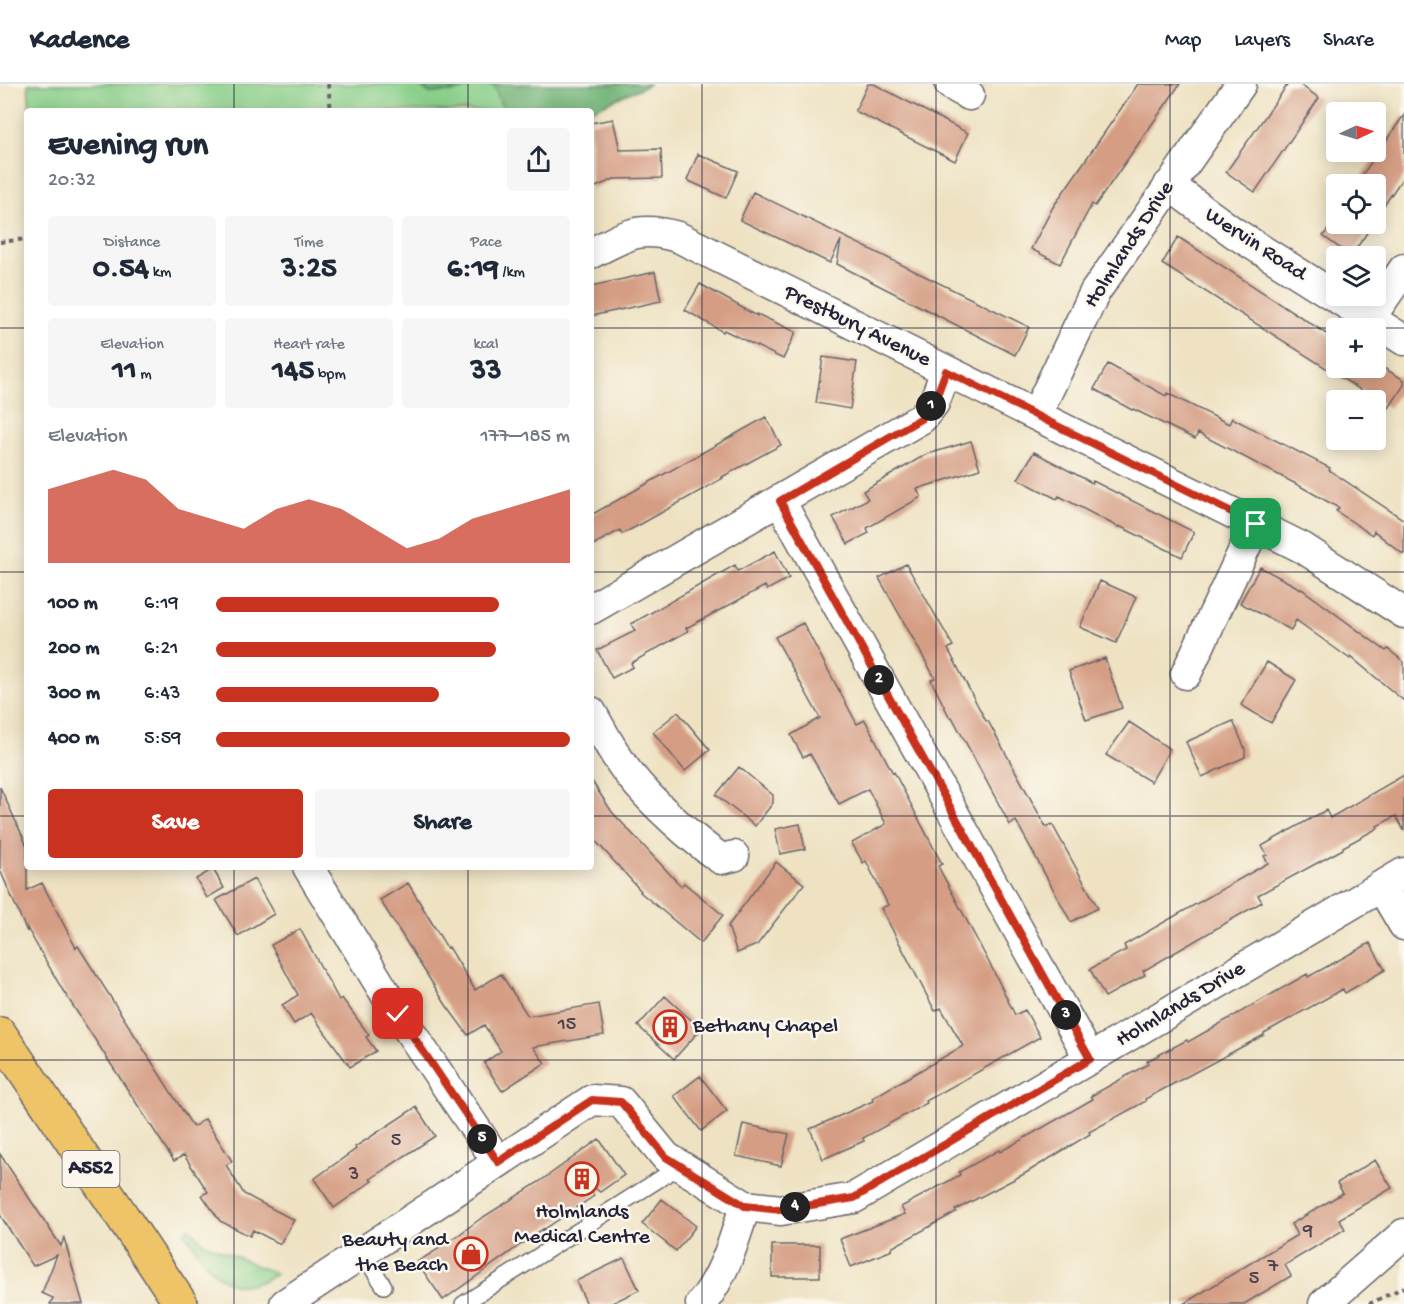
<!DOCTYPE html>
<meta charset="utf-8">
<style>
:root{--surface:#fff;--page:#f6f6f7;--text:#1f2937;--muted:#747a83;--line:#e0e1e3;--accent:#c8321e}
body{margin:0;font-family:"Gochi Hand",sans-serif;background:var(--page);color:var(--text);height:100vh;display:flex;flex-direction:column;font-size:22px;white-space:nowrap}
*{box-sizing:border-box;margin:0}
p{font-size:20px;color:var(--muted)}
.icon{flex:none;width:33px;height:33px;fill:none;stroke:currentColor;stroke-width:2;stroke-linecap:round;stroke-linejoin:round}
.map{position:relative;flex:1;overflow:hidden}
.panel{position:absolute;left:24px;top:24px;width:570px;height:762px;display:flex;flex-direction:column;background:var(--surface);border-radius:6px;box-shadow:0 3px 15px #0003}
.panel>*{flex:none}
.needle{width:39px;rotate:86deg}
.controls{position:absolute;left:1326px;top:18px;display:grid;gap:12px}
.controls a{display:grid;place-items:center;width:60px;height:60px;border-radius:6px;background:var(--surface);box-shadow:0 3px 15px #0003;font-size:30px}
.pin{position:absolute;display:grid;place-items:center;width:51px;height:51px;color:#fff;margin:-26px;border-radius:12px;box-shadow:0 3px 9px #0006}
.km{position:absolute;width:30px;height:30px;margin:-15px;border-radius:50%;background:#222;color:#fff;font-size:16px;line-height:30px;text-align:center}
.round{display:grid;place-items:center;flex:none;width:63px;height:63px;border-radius:6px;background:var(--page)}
.head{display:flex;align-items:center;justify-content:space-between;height:102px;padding:0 24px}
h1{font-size:33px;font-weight:800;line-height:45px}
.figures{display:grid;grid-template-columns:repeat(3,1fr);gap:9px;height:102px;padding:6px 24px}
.figures div{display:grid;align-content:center;border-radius:6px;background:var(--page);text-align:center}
.figures b{font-size:30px;font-weight:800}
.figures small{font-size:16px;font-weight:400}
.figures p{font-size:16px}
.chart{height:168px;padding:12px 24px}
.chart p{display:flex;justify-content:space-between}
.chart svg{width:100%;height:108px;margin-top:6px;fill:var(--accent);opacity:.7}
.primary-button{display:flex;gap:12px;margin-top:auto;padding:12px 24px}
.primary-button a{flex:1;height:69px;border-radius:6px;background:var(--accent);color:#fff;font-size:24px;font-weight:800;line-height:69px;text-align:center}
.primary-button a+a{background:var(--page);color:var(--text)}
ul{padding:0 24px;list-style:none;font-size:20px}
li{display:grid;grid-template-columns:96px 72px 1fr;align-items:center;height:45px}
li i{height:15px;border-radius:8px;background:var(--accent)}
header{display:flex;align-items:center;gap:36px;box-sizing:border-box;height:84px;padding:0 30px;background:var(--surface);border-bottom:2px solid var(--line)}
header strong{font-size:28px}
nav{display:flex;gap:33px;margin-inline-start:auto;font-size:21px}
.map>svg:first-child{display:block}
.green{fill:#8acf8a;stroke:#567862;stroke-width:1.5}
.forest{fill:#6fb276;stroke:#486a58;stroke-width:1.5}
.building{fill:#d59e84}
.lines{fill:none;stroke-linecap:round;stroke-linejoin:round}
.lane-casing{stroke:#69656a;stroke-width:18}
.street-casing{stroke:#69656a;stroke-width:33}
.highway-casing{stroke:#69656a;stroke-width:36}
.path{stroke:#69656a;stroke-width:4;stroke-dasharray:4.5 4.5;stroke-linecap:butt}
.lane{stroke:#fff;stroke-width:15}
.street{stroke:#fff;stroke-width:30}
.highway{stroke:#efc469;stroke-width:33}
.route-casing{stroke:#fff;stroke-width:12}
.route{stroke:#c8321e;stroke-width:8}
.grid{fill:none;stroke:#22223b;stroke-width:1.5;stroke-opacity:0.55}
.labels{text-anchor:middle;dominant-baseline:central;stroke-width:5;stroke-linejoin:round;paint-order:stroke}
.number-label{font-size:20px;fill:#4f414d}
.shield{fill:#fbf7ec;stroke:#636270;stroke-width:1.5}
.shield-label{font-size:21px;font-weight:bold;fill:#22223b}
.street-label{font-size:22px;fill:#22223b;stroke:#fbf7ec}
.poi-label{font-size:22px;fill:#22223b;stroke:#fbf7ec;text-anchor:start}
</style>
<header>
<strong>Kadence</strong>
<nav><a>Map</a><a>Layers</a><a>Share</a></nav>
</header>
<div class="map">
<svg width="1404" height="1220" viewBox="0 0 1404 1220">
<rect width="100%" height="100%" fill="#fbf7ec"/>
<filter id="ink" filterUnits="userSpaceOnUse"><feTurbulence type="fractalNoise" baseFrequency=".0167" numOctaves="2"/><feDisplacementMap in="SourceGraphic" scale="12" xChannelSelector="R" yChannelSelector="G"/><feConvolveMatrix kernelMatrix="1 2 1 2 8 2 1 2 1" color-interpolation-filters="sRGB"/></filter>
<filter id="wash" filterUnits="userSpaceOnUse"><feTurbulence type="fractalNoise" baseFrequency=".008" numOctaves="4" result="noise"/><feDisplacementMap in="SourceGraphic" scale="24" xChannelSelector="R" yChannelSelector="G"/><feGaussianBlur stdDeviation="1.35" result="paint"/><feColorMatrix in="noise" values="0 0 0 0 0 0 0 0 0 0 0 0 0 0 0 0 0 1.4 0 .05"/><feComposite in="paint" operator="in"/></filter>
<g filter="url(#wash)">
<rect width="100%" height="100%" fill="#eee2c2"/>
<!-- green -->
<path class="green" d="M28,0h388l14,9 29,-2 19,-7 16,1 7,18 7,8h-478z
M189,1144l16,15 71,31c-50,30 -66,-5 -92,-42z"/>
<!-- forest -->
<path class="forest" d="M416,0h62l-19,7 -29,2z
M484,0h166l-61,27h-81l-8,-8 -6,-18z"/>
<g id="blocks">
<!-- building -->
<path class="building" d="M868,0h6l94,49 -13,28 -100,-50z
M1138,0h42l-85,122 -3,-2 -32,60 -29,-15 22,-42z
M1288,0h11l20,14 -64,94 -29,-20z
M1404,31v61l-28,41v-33h-7l-9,-6z
M613,35l7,31 41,-1 1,29 -48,1 -23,10v-66z
M698,70l40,17 -12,27 -39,-18z
M753,108l276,135 -14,28 -178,-91 4,-24 -11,23 -90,-43z
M1332,140h41l-22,32 -28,-20z
M1178,153l158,103v28h48l20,12v5l-15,23 -227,-144z
M655,188l6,29 -70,15v-30z
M700,200l57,32v-2l39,18 -13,27 -59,-29 -1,2 -38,-22z
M823,273l34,5 -7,47 -34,-6z
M1108,280l58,32 1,-3 62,31 3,-6 98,50 -1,2 75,50v35l-30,-24 -2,4 -36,-24 3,-3 -41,-23 -100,-52 -3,6 -62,-30 -1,1 -38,-21z
M766,333l15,28 -59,32 1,1 -80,45 -21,11 -2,-4 -29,16v-31z
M971,357l9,28 -63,20 4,8 -54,31 2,5 -21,11 -15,-27 35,-18 -5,-8 62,-36z
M1034,368l58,31 1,-2 101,51 -12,25 -63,-31 -1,1 -59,-31 -2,3 -39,-20z
M775,467l14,27 -22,12 -2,-4 -79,42 2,3 -57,32 2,4 -21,11 -15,-28 38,-19 -4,-7 104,-59 3,6z
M906,480l47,82 -5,3 38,72h2l58,106 6,-3 46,84 -27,14 -55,-101 -6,4 -58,-108 -2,1 -19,-38 4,-2 -56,-100z
M1260,483l43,23 83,61 2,-2 16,13v39l-53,-44 -1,2 -54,-39 -5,10 -51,-27z
M1100,497l36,16 -20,46 -36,-16z
M803,539l54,101 8,-4 28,53 1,-1 48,92 -4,2 55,104 22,45 10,-5 15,27 -114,64 1,2 -64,35 1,3 -41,18 -13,-30 63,-28 -1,-3 91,-52 -22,-38 -6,3 -54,-103 7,-3 -22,-44 -3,2 -11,-20 34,-19 -18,-35 -29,15 -29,-50 -7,3 -12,-22 29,-17 -45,-81z
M1105,574l17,50 -36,12 -17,-49z
M1267,578l29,18 -25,43 -30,-18z
M678,628l32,38 -25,21 -32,-39z
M1233,637l12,28v8l-43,20 -16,-35z
M1129,638l41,27 -19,33 -45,-27z
M739,683l34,28v8l-18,23 -39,-31z
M1404,691v56l-8,-15 -19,10 1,2 -35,19v2l-85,46 4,7 -119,69 2,4 -40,22 -15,-28 36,-19 -2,-5 144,-82 -4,-7 3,-1 -5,-9 64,-36 4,8z
M591,696l21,32 69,74 3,-3 39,32 -22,28 -61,-51 1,-1 -50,-55z
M0,703l27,59v44l15,-7 34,65 2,-2 115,181 12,-8 27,42 -6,4 18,29 50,26 -14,24 -27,-14 -3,6 -30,-15 -18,-26 6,-3 -24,-37 -10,6 -112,-172 -35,-61v4l-27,-62z
M800,740l5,25 -25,5 -5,-25z
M776,778l28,22 -47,61 -20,8 -9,-27z
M213,785l11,19 -17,10 -11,-19z
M254,795l20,35 -36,22 -22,-36z
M408,799l39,65 2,-1 26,43 26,-16 27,42 71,-12 5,31 -71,12 12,16 -43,28 -18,-28 17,-12 -17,-26 -16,10 -22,-30 -66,-105z
M300,845l39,71 3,-2 27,37 -3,2 10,14 -26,16 -39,-54 -17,11 -12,-19 16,-10 -27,-50z
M1370,859l15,27 -40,23 -2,-4 -79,44v2l-119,64 1,2 -57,31 1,2 -66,40 -69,36 1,2 -65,36 1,2 -41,17 -11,-28 65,-25 -4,-7 59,-32 -1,-3 40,-22 1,2 93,-53 -2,-3 57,-32 -1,-3 40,-21 1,2 119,-68 1,3z
M665,912l36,33 -27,30 -36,-33z
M700,992l27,35 -26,20 -27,-35z
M416,1023l19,29 -65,43 2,2 -38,27 -20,-29 42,-30 -1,-2z
M743,1040l46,10 -8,32 -45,-10z
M599,1055l25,36 -24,17 -14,-11 8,15 -51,34 1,-2 -101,72 -26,-38 28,-17 35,-26 59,-37z
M0,1070l61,92 3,-8 19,66h-33l3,-6 -11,-5 15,-38 -24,11 -33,-51z
M1375,1076l17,28 -53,31 6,10 -60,36 6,11 -47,28h-61l114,-69 -6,-11 52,-31 -6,-10z
M662,1115l34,27 -20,25 -34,-27z
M772,1161h48v32h-48z
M624,1174l15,32 -29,14h-23l-11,-23z"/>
</g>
</g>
<g filter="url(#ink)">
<use href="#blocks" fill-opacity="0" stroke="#69656a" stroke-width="1.5"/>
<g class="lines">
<defs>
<path id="lane" d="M362,1169l22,33
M463,1220l217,-138"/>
<path id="street" d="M950,0l19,11
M1169,101l64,47 171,108
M591,169c37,-17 44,-28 87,-16l625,311 101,65
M1370,234l34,-49
M1036,331l59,-123 146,-208
M780,417l310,558
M591,525l331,-191 12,-15 12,-32
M1186,590l70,-150
M591,628c12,21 24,45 39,63 23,29 61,63 91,84l13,-3
M308,783l90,147 100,148
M1381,802l23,39
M285,1220l307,-204 29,2 45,55 79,49 36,4 73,-12 550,-325
M701,1220c23,-28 33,-63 44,-98
M1324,1220l80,-70"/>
<path id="highway" d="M0,950l181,270"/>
</defs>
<!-- lane casing -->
<use href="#lane" class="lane-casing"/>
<!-- street casing -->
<use href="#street" class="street-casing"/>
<!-- highway casing -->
<use href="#highway" class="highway-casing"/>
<!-- path -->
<path class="path" d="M328,0l3,27
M0,158l27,-3
M1369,1220l35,-17"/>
<!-- lane -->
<use href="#lane" class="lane"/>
<!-- street -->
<use href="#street" class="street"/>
<!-- highway -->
<use href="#highway" class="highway"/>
</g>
</g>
<g class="lines" filter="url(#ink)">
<defs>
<path id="route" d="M398,930l100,148 94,-62 29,2 45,55 79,49 36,4 73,-12 236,-139 -310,-558 142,-83 12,-15 12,-32 310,153"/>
</defs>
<!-- route casing -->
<use href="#route" class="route-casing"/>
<!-- route -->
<use href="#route" class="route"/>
</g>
<!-- grid -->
<path class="grid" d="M234,0v27M468,0v27M702,0v1220M936,0v1220M1170,0v1220M0,244h27M591,244h813M0,488h27M591,488h813M0,732h27M591,732h813M234,783v437M468,783v437M0,976h1404"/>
<!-- icons -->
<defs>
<symbol id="building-ring" viewBox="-11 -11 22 22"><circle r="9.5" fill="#fbf7ec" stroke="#c8321e" stroke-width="1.5"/><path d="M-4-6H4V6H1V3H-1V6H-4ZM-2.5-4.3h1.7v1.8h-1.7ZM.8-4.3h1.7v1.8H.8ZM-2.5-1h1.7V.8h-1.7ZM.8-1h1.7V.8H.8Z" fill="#c8321e"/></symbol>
<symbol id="shop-ring" viewBox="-11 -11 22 22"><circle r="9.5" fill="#fbf7ec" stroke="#c8321e" stroke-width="1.5"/><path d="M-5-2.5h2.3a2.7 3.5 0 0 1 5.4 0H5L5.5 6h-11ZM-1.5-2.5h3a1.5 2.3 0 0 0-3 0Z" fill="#c8321e"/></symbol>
</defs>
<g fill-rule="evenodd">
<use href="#building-ring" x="651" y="924" width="38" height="38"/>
<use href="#building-ring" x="563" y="1076" width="38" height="38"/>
<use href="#shop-ring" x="452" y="1151" width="38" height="38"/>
</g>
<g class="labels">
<!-- number labels -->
<g class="number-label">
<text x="567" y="941">15</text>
<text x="396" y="1057">5</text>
<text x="354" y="1091">3</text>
<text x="1308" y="1148">9</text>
<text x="1273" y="1183">7</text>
<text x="1254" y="1195">5</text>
</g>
<!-- shield labels -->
<rect class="shield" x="62.5" y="1067" width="57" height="36" rx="4.5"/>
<g class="shield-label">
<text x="91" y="1085">A552</text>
</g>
<!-- street labels -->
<g class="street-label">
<text transform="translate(1130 161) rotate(-57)">Holmlands Drive</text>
<text transform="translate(1255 161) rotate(33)">Wervin Road</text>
<text transform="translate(857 243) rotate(26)">Prestbury Avenue</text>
<text transform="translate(1181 921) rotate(-31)">Holmlands Drive</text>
</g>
<!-- poi labels -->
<g class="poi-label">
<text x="693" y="943">Bethany Chapel</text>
<text x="582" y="1129" text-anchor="middle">Holmlands<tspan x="582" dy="25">Medical Centre</tspan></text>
<text x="448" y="1157" text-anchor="end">Beauty and<tspan x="448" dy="25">the Beach</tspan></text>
</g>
</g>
</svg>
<div class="controls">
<a><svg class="needle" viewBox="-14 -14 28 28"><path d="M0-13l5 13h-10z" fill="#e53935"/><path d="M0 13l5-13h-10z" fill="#747a83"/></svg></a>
<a><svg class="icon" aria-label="locate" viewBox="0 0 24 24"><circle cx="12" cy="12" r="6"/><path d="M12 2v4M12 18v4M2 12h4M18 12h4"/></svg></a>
<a><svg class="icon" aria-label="layers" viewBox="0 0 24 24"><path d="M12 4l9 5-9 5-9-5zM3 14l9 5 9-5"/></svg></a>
<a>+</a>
<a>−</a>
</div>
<div class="pin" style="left:1256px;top:440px;background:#1e9e55"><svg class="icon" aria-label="arrive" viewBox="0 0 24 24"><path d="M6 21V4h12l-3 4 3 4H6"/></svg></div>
<div class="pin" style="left:398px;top:930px;background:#d93025"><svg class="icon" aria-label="check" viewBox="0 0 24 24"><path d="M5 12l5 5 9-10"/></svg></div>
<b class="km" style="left:931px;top:322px">1</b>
<b class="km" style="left:879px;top:596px">2</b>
<b class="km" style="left:1066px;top:931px">3</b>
<b class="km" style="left:795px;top:1123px">4</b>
<b class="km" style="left:482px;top:1055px">5</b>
<section class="panel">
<div class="head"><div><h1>Evening run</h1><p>20:32</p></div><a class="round"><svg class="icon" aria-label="share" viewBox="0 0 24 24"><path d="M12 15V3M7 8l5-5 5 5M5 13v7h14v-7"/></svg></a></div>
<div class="figures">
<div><p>Distance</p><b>0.54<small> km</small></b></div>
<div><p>Time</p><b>3:25</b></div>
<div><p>Pace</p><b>6:19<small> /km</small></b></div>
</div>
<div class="figures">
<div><p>Elevation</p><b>11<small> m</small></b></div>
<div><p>Heart rate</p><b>145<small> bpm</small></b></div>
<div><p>kcal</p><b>33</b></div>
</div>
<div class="chart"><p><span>Elevation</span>177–185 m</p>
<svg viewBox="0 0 160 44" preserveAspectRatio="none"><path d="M0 44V14L10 10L20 6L30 10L40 22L50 26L60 30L70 22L80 18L90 22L100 30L110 38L120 34L130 26L140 22L150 18L160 14V44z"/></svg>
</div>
<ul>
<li><b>100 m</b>6:19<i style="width:80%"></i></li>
<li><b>200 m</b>6:21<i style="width:79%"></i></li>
<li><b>300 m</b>6:43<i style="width:63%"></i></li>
<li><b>400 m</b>5:59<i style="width:100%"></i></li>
</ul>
<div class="primary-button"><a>Save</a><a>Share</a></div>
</section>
</div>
